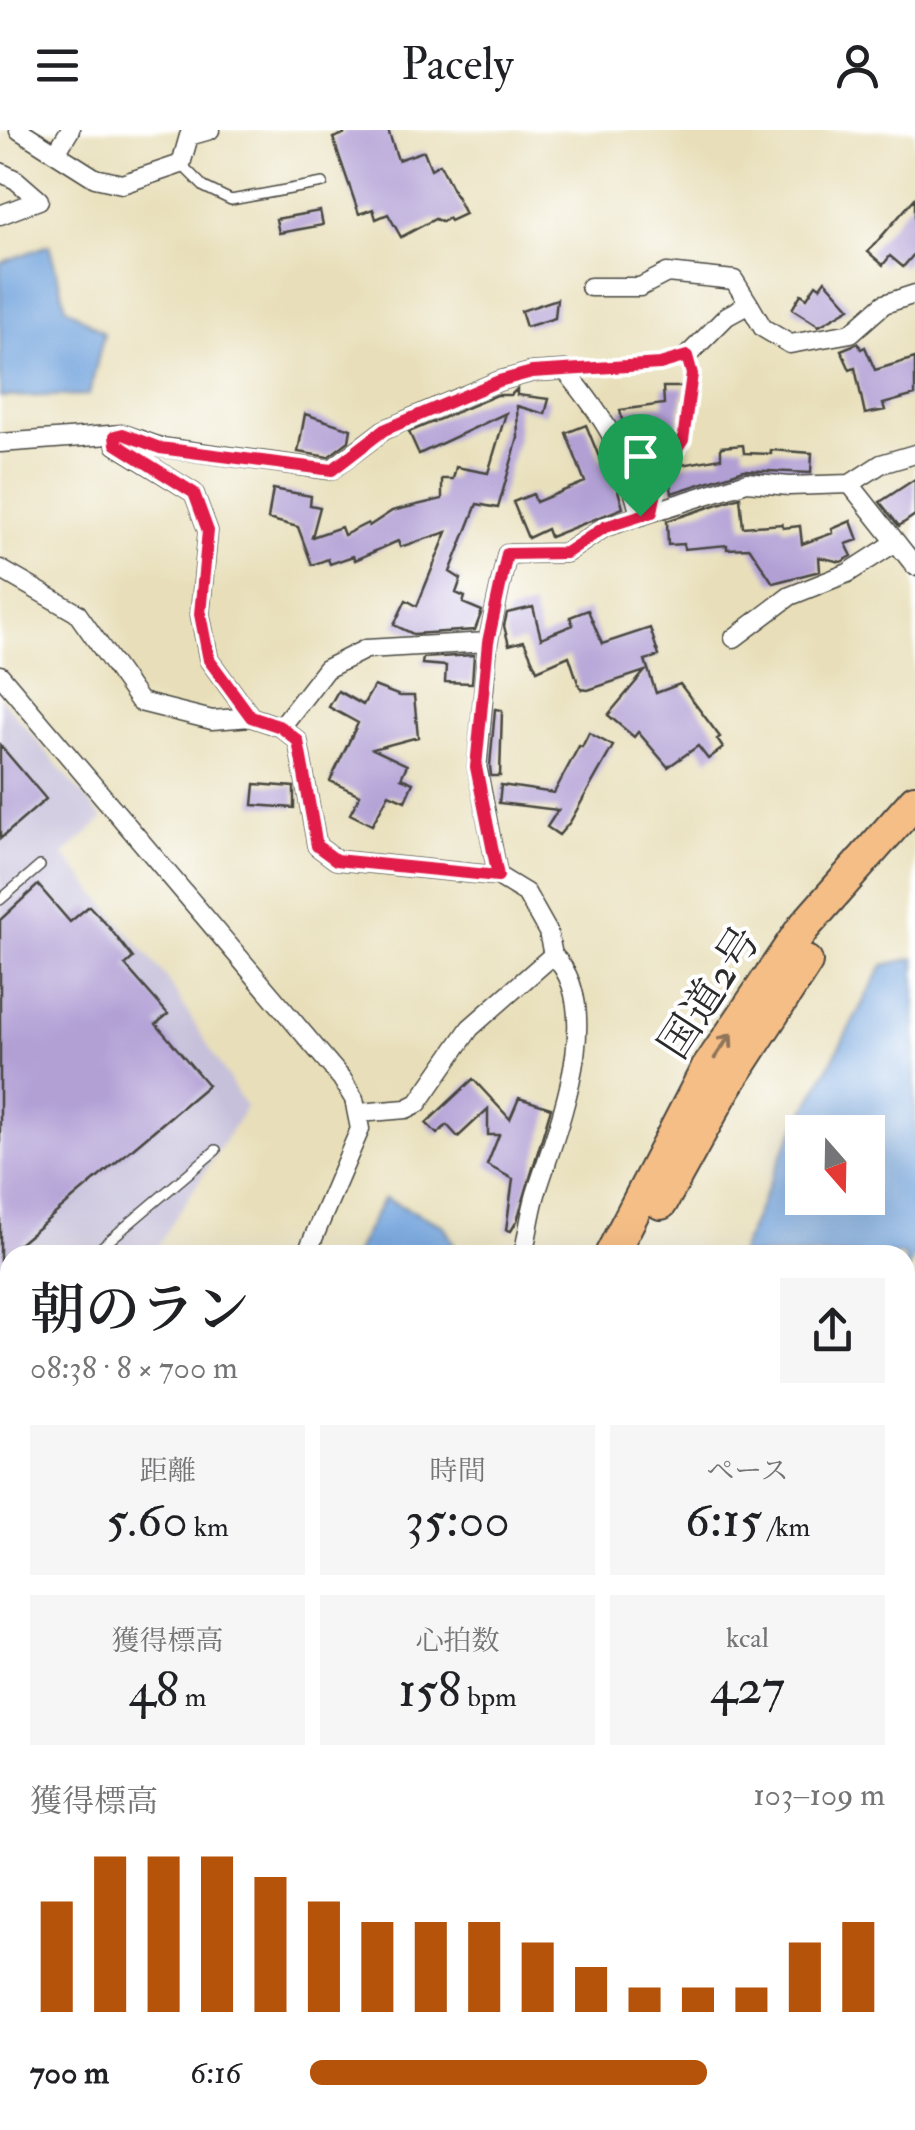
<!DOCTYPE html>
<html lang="ja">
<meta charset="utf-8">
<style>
:root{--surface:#fff;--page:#f6f6f6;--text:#202124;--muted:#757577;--accent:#b45309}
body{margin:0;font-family:"IM FELL Double Pica","Noto Serif JP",serif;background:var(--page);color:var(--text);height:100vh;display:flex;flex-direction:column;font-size:38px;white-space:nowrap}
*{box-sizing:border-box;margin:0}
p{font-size:32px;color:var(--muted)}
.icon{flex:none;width:55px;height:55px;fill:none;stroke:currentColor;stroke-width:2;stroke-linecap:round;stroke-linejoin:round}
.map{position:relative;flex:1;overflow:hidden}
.details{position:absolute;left:0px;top:1115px;width:915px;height:885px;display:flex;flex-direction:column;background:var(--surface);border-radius:30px 30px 0 0;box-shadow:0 10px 40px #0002}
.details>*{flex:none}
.needle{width:65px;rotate:160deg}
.fabs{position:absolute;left:785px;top:985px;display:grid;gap:20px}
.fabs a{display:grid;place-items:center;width:100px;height:100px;border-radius:0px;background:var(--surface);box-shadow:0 10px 40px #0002;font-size:50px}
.pin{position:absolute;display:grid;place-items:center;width:85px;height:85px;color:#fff;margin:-102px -42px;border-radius:50% 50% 50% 0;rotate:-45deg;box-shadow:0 0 10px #0007}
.pin .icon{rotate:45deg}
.round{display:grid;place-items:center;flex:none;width:105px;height:105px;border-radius:0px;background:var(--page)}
.head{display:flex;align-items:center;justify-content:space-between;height:170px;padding:0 30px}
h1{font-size:55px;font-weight:600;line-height:75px}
.stats{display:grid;grid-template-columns:repeat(3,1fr);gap:15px;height:170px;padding:10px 30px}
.stats div{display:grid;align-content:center;border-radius:0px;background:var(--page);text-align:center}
.stats b{font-size:50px;font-weight:600}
.stats small{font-size:28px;font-weight:400}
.stats p{font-size:28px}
.chart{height:280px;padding:20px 30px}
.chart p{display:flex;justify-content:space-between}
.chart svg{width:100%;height:180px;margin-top:10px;stroke:var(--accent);stroke-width:6}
ul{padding:0 30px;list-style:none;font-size:32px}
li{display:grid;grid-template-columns:160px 120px 1fr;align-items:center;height:75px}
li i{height:25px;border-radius:12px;background:var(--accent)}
header{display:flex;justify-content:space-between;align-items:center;height:130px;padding:0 30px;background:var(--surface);font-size:45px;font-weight:600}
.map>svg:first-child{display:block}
.industrial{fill:#c6c0da}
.forest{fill:#8dac60;stroke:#5c6c46;stroke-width:2.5}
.water{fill:#73a4dd;stroke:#4f6884;stroke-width:2.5;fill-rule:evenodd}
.building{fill:#b2a0d5}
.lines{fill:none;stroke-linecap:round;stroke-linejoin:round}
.lane-casing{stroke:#474640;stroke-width:12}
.street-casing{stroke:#474640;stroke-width:21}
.highway-casing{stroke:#474640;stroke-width:36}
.path{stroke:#474640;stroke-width:4;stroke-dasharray:2.5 8;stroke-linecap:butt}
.lane{stroke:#fff;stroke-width:9}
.street{stroke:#fff;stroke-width:18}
.highway{stroke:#f6be87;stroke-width:32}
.rail{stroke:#2b2b2b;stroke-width:5}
.oneway{stroke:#907459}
.route-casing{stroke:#fff;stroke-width:20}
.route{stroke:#e11d48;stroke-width:12}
.labels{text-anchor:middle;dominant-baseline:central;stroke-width:8;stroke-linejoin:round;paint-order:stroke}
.street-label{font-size:42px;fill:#2b2b2b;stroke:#fff}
</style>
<header><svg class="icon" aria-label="menu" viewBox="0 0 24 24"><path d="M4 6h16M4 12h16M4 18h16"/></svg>Pacely<svg class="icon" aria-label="person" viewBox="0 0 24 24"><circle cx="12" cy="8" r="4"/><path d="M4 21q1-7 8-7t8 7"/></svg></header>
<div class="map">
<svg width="915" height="2000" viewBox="0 0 915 2000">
<rect width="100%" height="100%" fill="#fff"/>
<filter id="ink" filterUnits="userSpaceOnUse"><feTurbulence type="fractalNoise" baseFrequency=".01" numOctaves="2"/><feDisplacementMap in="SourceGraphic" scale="20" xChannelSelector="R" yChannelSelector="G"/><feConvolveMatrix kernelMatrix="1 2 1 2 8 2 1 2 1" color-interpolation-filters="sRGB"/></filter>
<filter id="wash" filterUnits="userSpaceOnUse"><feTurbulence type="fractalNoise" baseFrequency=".0048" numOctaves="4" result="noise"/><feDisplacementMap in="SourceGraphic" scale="40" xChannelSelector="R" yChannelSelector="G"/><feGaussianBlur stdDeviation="2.25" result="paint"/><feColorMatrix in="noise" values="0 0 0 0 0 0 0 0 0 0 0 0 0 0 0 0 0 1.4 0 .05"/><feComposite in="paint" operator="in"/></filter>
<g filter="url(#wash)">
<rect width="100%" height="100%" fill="#e8dfba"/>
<!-- industrial -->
<path class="industrial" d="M0,567l103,122 -39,36 102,122 80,130 -94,148h-142v222l-10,16z"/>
<!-- forest -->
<path class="forest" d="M915,1408v592h-424l-2,-10h416v-563z
M10,1660v330h50l-3,10h-57v-329z"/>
<!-- water -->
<path class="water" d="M49,115l17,62 38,26 -15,62 -89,2v-134z
M915,828v297l-10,19v-19h-166l43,-101 101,-189zM868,1002v66h-66v-66z
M384,1068l60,28 10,18 -7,11h-93z"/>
<g id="blocks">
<!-- building -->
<path class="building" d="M343,0h45l10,30 26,-9 7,18 9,-5 25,50 -15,7 -2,-3 -6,4 -7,-3 -34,18 -13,-23 -12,5 -3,-10 -14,5 -26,-76 11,-4z
M915,68v55l-12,14 -13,-11 -7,9 -15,-13z
M320,81l3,14 -44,8 -3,-14z
M825,150l25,28 -31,18 -27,-17 9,-15 6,4 9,-14 4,3z
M557,169l-2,19 -29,9 -5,-16z
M858,213l3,6 4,-2 10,23 40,-12v37l-32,9 2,6 -20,4 -10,-46 -5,2 -9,-20z
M663,257h21l-14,80 51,-9v-11l22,-2 1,8 27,1v-4l41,3 -1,20 -67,-3 -72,23 -8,-41 -16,32h-4l-19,-50 -5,-24 44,-6z
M517,259v6l32,4 -4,15 -28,-8 1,32 -20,70 -21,-4 -27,68 11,7 -5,14 9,4 -2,6 19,8 -7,19 -62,4 -19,-9 12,-25 11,6 30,-74 -47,15 -2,-6 -43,19 -2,-4 -23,8 -2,-5 -16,6 -14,-38 -30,-8 5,-30 38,7 -1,9 10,2 -8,30 29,-10 3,8 24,-12 1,3 23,-15 50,-12v-20h11l3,-12 32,6 18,-60 -87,41 -10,-22 88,-37h14z
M305,284l46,15 -2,12 -21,16 -30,-5z
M586,295l15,37 8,-3 14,49 -73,29 -3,-8 -19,9 -15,-36 20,-8 3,8 49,-20 -19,-49z
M915,349v36l-16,11 -19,-24z
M740,367l3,30 39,-3 1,4 17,-2 2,18 31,-11 -1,-4 19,-8 7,19 -12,4 6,12 -11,6 -22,-5 1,14 -47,12 -23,-35 -23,1v-4l-43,4v-5l-16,1 -1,-24z
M533,477l8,31 32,-13 -3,-8 18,-7 14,34 48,-16 9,28 -14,4 11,33 24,-9 40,53 -3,2 6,9 -15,11 -10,-13 -30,21 -30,-35 -4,5 -26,-22 37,-44 -57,19 -7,-1 -3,-6 -9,-27 -32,14 -13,-29 -15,4 -5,-19 3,-13z
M474,525l-2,28 -27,-1 1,-16 -24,-2 1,-6z
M374,556l26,10h14l4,41 -45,12 34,16 -6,13 12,5 -8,18 -16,-7 -17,31 -22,-11 10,-19 -30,-14 28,-58 -29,-16 9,-16 25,14z
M495,579l7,1 -2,66h-9l-1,-10z
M589,603l24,13 -43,76 -11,13 -12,-8 11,-17 -59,-7 2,-18 53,8 25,-47 3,1z
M0,615l46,54 -46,40z
M255,654l39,3v21l-41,-3z
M38,755l32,37 19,-16 19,20 25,32 -8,7 43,49 -12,10 52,61 -208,175v-340z
M473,949l37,40 9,-21 32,10 -34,113 -6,10 -5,-1 7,-51 -26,-14 12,-30h-11v-26l-30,28 -11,-12 -10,9 -11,-11z"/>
</g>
</g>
<g filter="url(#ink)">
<use href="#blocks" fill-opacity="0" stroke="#474640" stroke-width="2.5"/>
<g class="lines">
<defs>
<path id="lane" d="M181,34l23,23 27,13 92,-17
M0,770l40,-34
M92,1125l124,-105
M0,1203l10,-8"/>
<path id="street" d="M19,0l76,48 27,6 59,-20 8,-28 21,-6
M56,23l14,-23
M0,42l16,8 23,20 -39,15
M590,157h50l27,-14 67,7 15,24
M687,226l40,-40 22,-12 14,24 27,16 61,-11 33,-29 31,-10
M115,306l1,9 78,48 14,38 -8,83 9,46 42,57
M0,313l123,-9 37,13 171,23 53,-40 41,-18 74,-31 33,-9 33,-2c43,52 59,80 75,146
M850,354l65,82
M0,439l77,44 63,89 72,18 39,-3 30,10 17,14 19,105 19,14 162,16 28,17 22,39 5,23 -83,73 -52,75 -12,6 -47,4
M734,508l56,-42 58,-23 48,-31
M0,545l342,404 12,20 6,30 -54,126
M281,597l45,-58 40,-20 122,-7
M498,746l-21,-109 11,-125 19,-88 59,-1 39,-26 142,-45 42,4 61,-2 31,-20 34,-10
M523,1125c5,-20 7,-41 13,-61 19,-61 72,-184 17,-239
M0,1622l10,-11"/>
<path id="highway" d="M661,1073l63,-114 82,-127
M611,1125l95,-184 97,-143 112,-127
M248,2000l4,-10"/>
</defs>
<!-- lane casing -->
<use href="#lane" class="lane-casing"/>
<!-- street casing -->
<use href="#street" class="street-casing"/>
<!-- highway casing -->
<use href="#highway" class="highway-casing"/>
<!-- path -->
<path class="path" d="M589,239l71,-4 13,-5
M656,363l3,-17 24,-37 8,-68"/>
<!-- lane -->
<use href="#lane" class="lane"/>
<!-- street -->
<use href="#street" class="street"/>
<!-- highway -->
<use href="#highway" class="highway"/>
<!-- rail -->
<path class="rail" d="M905,1205l10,-19
M905,1229l10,-19
M349,2000l8,-10"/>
</g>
<!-- one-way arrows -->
<defs><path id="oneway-shaft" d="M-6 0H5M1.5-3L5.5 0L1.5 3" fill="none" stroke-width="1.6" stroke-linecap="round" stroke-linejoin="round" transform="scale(2.5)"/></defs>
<use class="oneway" href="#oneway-shaft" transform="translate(723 916) rotate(-56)"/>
</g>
<g class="lines" filter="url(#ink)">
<defs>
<path id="route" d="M687,226l5,18 -9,66 -24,36 -7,36 -47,15 -39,26 -59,1 -19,88 -12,125 22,109 -162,-16 -19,-14 -19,-105 -17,-14 -30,-10 -42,-57 -9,-46 8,-83 -14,-38 -78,-49 -1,-8 8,-2 37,14 172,22 52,-40 115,-49 33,-9 128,-8z"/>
</defs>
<!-- route casing -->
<use href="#route" class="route-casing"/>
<!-- route -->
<use href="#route" class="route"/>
</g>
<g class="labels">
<!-- street labels -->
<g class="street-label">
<text transform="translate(710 863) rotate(-57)">国道2号</text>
</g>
</g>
</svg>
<div class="fabs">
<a><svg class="needle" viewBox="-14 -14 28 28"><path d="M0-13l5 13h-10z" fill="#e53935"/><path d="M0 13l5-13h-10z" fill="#757577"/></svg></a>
</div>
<div class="pin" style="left:640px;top:386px;background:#1e9e55"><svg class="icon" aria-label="arrive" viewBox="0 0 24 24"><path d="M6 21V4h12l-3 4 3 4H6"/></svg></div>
<section class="details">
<div class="head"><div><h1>朝のラン</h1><p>08:38 · 8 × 700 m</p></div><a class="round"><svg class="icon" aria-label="share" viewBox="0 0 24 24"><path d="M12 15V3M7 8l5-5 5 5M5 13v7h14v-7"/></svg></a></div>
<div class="stats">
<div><p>距離</p><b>5.60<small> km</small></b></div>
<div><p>時間</p><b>35:00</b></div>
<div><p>ペース</p><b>6:15<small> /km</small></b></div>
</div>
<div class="stats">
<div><p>獲得標高</p><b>48<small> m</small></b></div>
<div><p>心拍数</p><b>158<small> bpm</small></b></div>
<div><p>kcal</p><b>427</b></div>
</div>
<div class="chart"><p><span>獲得標高</span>103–109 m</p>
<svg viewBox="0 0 160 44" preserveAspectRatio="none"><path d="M5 44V17M15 44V6M25 44V6M35 44V6M45 44V11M55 44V17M65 44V22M75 44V22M85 44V22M95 44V27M105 44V33M115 44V38M125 44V38M135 44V38M145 44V27M155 44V22"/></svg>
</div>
<ul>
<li><b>700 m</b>6:16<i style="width:69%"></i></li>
</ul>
</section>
</div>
